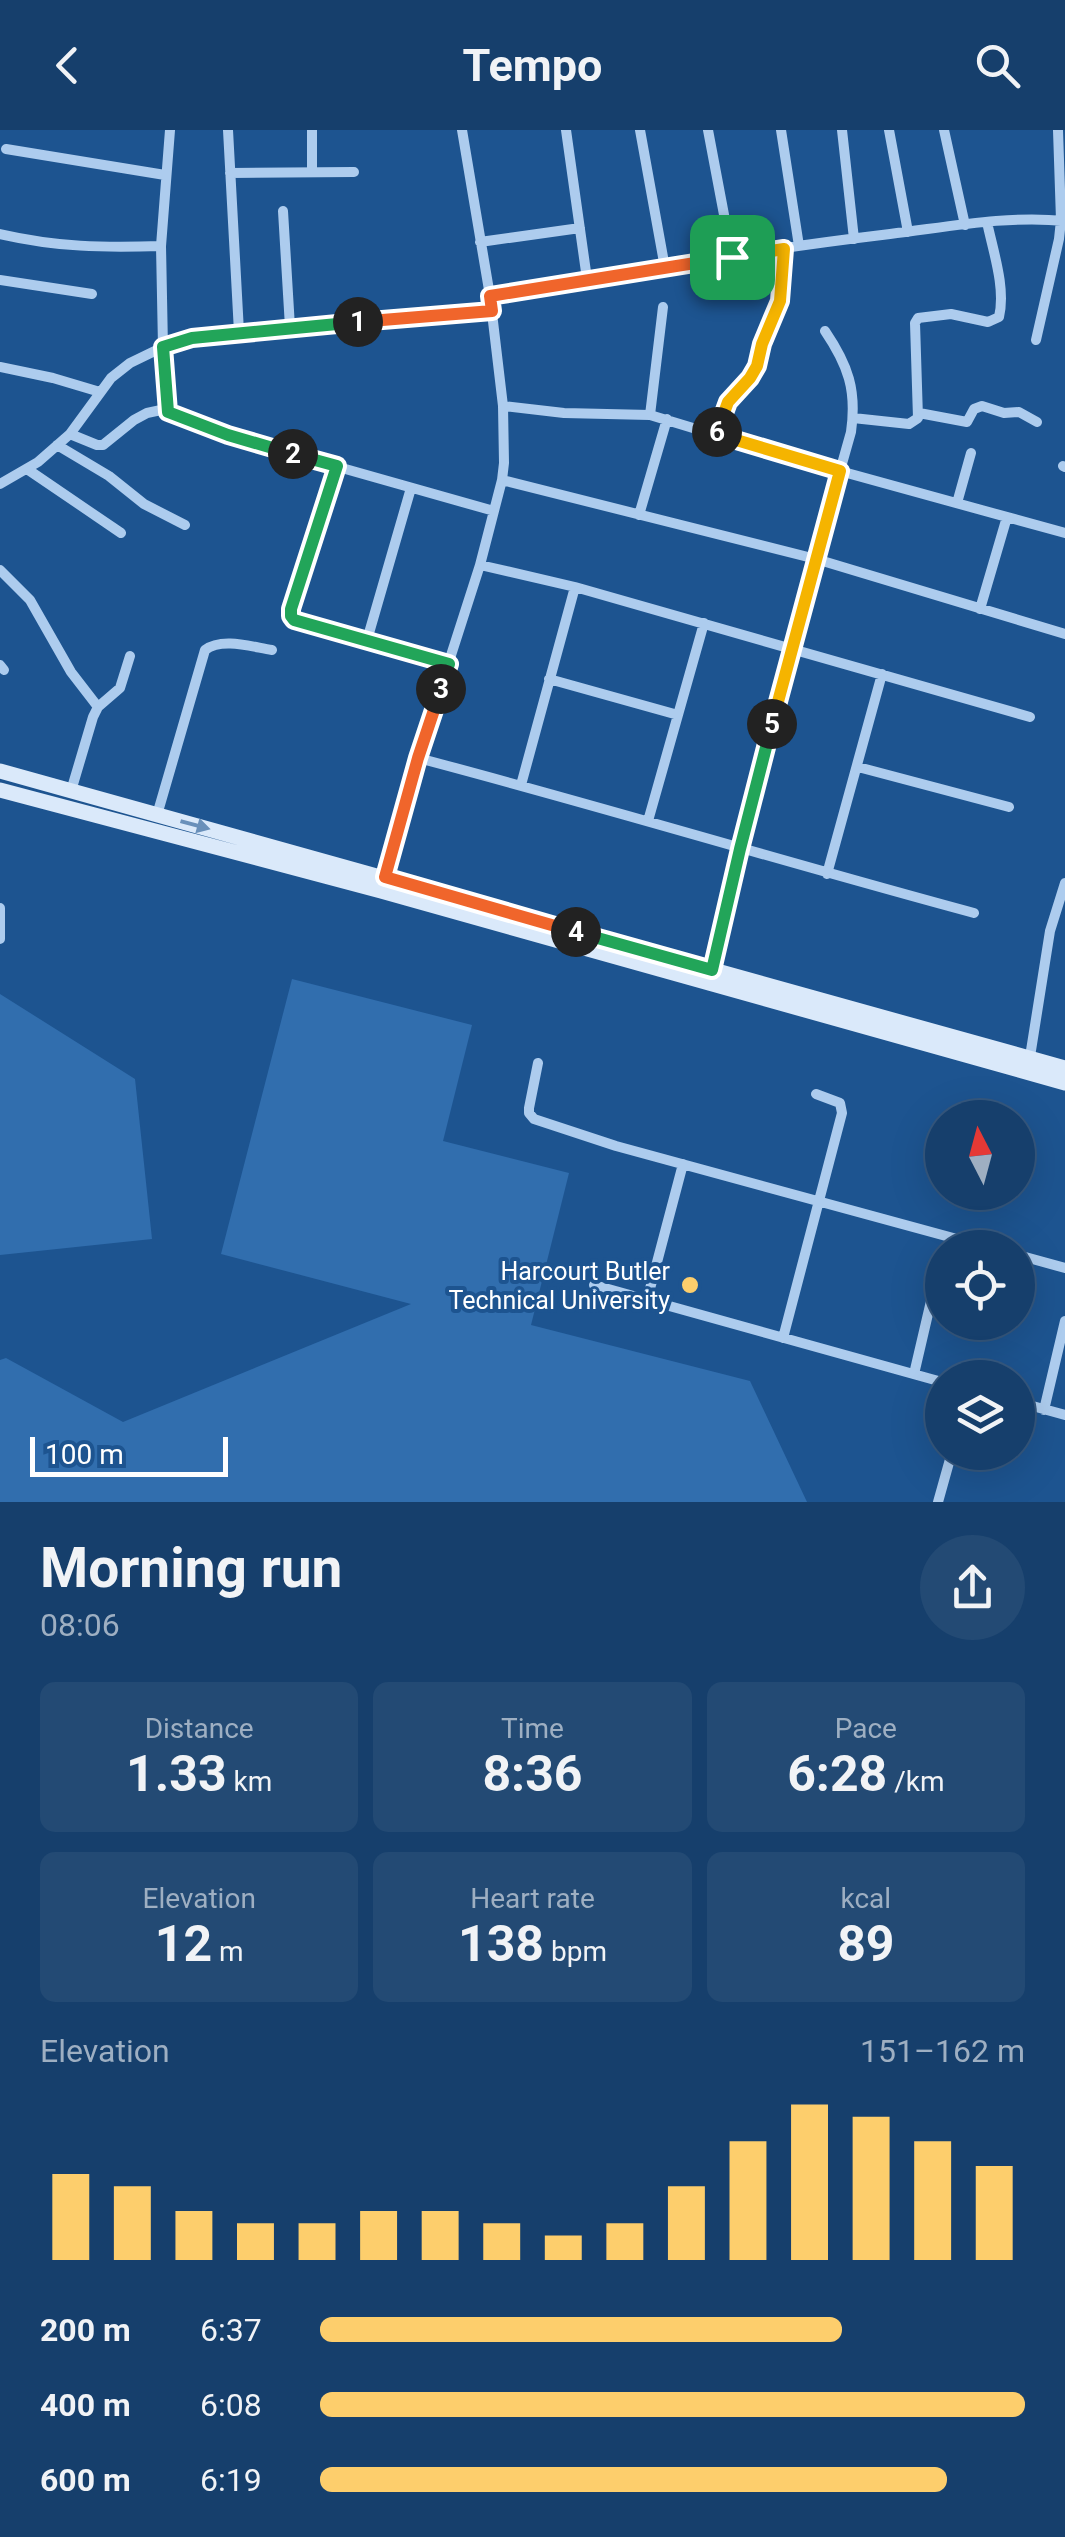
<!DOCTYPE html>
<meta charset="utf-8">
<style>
:root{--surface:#163f6c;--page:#234a74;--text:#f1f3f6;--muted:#9eafc2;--line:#35587f;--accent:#fdce6c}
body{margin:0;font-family:Roboto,sans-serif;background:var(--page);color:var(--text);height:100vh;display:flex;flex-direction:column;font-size:38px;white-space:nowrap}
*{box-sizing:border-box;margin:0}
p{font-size:32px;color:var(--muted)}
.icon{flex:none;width:55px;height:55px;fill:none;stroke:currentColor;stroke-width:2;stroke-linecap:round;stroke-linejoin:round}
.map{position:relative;height:1372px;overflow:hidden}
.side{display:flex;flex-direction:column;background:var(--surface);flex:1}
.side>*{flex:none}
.needle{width:65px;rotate:354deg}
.buttons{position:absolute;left:925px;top:970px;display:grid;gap:20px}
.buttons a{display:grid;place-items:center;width:110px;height:110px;border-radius:50%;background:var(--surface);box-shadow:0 10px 40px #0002,0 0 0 2px var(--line);font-size:50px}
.scale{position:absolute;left:30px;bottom:25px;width:198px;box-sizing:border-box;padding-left:10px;border:5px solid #fff;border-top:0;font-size:28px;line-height:35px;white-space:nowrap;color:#fff;-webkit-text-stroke:8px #1d5490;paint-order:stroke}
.pin{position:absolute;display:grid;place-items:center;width:85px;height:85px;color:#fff;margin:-42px;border-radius:20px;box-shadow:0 5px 15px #0006}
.km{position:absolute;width:50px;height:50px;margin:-25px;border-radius:50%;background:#222;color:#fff;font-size:28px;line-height:50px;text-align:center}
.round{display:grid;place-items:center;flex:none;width:105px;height:105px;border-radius:52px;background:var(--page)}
.head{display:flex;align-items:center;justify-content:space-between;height:170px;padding:0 40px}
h1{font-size:55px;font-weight:700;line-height:75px}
.metrics{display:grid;grid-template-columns:repeat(3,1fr);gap:15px;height:170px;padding:10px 40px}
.metrics div{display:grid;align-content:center;border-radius:15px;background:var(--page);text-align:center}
.metrics b{font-size:50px;font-weight:700}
.metrics small{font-size:28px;font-weight:400}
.metrics p{font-size:28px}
.chart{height:280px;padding:20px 40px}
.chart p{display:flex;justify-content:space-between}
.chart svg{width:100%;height:180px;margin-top:10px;stroke:var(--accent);stroke-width:6}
ul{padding:0 40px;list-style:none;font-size:32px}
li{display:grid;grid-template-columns:160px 120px 1fr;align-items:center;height:75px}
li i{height:25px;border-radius:12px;background:var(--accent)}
header{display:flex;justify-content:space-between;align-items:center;height:130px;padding:0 40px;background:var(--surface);font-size:45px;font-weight:700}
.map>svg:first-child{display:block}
.green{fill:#316eae}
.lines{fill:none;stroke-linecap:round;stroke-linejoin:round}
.street{stroke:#adccee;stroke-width:10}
.secondary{stroke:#dae9fa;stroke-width:15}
.oneway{fill:#6990ba}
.split-1-casing{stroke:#fff;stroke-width:20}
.split-2-casing{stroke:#fff;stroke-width:20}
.split-3-casing{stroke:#fff;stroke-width:20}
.split-4-casing{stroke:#fff;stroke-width:20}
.split-5-casing{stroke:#fff;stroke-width:20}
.split-6-casing{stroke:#fff;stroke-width:20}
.split-7-casing{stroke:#fff;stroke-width:20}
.split-1{stroke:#f0652b;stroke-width:12}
.split-2{stroke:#22a559;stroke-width:12}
.split-3{stroke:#22a559;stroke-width:12}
.split-4{stroke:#f0652b;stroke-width:12}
.split-5{stroke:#22a559;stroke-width:12}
.split-6{stroke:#f5b400;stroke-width:12}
.split-7{stroke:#f5b400;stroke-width:12}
.poi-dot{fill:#fdce6c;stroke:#1d5490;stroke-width:4}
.labels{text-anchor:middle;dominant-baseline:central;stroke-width:8;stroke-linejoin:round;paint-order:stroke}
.poi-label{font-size:25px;fill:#fff;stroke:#1d5490;text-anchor:end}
</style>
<header><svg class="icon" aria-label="back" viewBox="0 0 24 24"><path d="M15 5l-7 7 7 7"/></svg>Tempo<svg class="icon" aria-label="search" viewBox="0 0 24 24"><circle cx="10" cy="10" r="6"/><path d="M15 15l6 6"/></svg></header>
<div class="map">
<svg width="1065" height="1372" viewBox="0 0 1065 1372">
<rect width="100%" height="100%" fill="#1d5490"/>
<!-- green -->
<path class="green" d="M292,849l180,46 -29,116 126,32 -38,152 219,56 57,121h-807v-142l6,-2 117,64 288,-118 -190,-50z
M0,864l135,85 17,160 -152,16z"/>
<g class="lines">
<!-- street -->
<path class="street" d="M228,0l11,202
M566,0l21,149
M640,0l25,138
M708,0l24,127
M781,0l18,116
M842,0l12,109
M889,0l19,102
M944,0l21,95
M6,19l159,26
M312,42v-42
M230,43l124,-1
M283,81l7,116
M0,104c57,13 103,14 161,12
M480,112l100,-14
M0,150l92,14
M490,166c132,-23 266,-46 400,-62 58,-7 117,-19 175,-13
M1036,210l23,-101 2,-19 -3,-90
M0,237l53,11 47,14
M503,276l61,7 86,2 139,42 276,76
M168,282l-5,-65 -2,-101 9,-116
M919,283l48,9 7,-13 8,-3 22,7 15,-1 18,10
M650,285l13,-108
M853,288l56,6 9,-6 -3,-95 3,-5 33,-4 37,8 11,-5c7,-29 -6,-66 -12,-95
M70,304l27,11h6l31,-25 13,-7 14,-3 82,30 251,71
M716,304l12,-31 22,-25 7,-12 4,-23 19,-42 4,-52
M57,315l52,31 35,28 41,21
M1063,336l2,1
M337,337l-46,142v6l3,5 155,43
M27,339l94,64
M502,350l314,79 249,75
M0,354l38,-22 32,-28 41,-56 19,-15 33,-16 29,-9 299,-27
M957,373l14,-50
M639,385l28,-96
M480,435l95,22 455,130
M0,440l30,30 41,72 27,35
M980,479l27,-92
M367,510l44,-152
M0,535l4,5
M549,549l129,36
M418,628c186,49 370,105 556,155
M858,637l151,40
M521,655l54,-198
M71,661l22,-74 5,-10 22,-19 10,-32
M157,685l48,-165c17,-13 47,-3 67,0
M648,691l56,-198
M827,744l55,-200
M384,750l34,-122 62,-193 22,-85 2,-17 -1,-57 -13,-110 -28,-166
M0,778v31
M712,842c41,-182 88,-361 139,-540 6,-42 -3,-67 -26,-101
M538,933l-9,45v5l5,6 82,27 374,102
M1029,933l21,-132 15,-48
M1018,1125l47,13
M594,1155l348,97
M647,1170l36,-136
M783,1208l59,-225 -2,-10 -24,-9
M914,1244l28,-120
M1018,1272l47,13
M1044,1280l21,-89
M938,1372l14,-50"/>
<!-- secondary -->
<path class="secondary" d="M0,641l1065,297
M0,660l381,101 684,192"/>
</g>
<!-- one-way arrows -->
<defs><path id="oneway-solid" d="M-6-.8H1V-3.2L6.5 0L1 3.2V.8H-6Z" transform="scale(2.5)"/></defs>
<use class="oneway" href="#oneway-solid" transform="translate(195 695) rotate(15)"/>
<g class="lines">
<defs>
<path id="split-1" d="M358,192l134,-11 -2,-15 242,-39"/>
<path id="split-2" d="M293,324l-65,-19 -60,-23 -5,-65 29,-9 166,-16"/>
<path id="split-3" d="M293,324l44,12 -46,143v7l3,4 155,44 -8,25"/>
<path id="split-4" d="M441,559l-23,69 -33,119 191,55"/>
<path id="split-5" d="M576,802l136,38 28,-121 32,-125"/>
<path id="split-6" d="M717,302l-1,2 124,37 -68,253"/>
<path id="split-7" d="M717,302l11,-30 22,-24 7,-12 5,-22 18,-43 4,-52 -52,8"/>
</defs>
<!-- split-1 casing -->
<use href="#split-1" class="split-1-casing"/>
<!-- split-2 casing -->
<use href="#split-2" class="split-2-casing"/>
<!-- split-3 casing -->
<use href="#split-3" class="split-3-casing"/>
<!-- split-4 casing -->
<use href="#split-4" class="split-4-casing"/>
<!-- split-5 casing -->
<use href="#split-5" class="split-5-casing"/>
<!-- split-6 casing -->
<use href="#split-6" class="split-6-casing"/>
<!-- split-7 casing -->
<use href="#split-7" class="split-7-casing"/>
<!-- split-1 -->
<use href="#split-1" class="split-1"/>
<!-- split-2 -->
<use href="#split-2" class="split-2"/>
<!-- split-3 -->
<use href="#split-3" class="split-3"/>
<!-- split-4 -->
<use href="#split-4" class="split-4"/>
<!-- split-5 -->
<use href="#split-5" class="split-5"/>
<!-- split-6 -->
<use href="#split-6" class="split-6"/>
<!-- split-7 -->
<use href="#split-7" class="split-7"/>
</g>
<!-- markers -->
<circle class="poi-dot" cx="690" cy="1155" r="10"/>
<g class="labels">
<!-- poi labels -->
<g class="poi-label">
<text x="670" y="1141">Harcourt Butler<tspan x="670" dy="29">Technical University</tspan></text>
</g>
</g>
</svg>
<div class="buttons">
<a><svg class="needle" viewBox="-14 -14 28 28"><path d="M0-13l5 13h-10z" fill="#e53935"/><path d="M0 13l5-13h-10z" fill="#9eafc2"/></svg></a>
<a><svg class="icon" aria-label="locate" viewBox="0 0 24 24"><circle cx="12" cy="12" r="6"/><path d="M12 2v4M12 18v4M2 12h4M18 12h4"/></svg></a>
<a><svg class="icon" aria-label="layers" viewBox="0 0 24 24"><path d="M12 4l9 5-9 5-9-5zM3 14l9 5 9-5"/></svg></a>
</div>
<div class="scale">100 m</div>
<div class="pin" style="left:732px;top:127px;background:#1e9e55"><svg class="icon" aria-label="arrive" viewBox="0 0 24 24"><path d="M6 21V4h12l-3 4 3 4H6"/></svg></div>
<b class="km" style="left:358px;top:192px">1</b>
<b class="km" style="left:293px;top:324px">2</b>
<b class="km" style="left:441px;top:559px">3</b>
<b class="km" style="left:576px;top:802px">4</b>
<b class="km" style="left:772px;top:594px">5</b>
<b class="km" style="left:717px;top:302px">6</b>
</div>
<section class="side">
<div class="head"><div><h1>Morning run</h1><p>08:06</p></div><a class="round"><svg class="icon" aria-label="share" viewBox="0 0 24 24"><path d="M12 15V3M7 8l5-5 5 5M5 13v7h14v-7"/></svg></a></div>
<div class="metrics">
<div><p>Distance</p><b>1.33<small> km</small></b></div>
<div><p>Time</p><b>8:36</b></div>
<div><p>Pace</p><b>6:28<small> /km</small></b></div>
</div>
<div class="metrics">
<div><p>Elevation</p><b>12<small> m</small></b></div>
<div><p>Heart rate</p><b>138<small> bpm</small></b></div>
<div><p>kcal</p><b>89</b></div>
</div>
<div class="chart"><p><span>Elevation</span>151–162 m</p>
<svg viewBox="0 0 160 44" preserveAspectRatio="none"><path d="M5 44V23M15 44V26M25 44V32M35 44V35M45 44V35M55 44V32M65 44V32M75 44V35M85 44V38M95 44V35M105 44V26M115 44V15M125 44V6M135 44V9M145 44V15M155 44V21"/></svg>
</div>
<ul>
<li><b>200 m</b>6:37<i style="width:74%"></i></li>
<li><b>400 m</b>6:08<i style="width:100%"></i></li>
<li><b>600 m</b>6:19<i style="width:89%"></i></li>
</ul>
</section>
